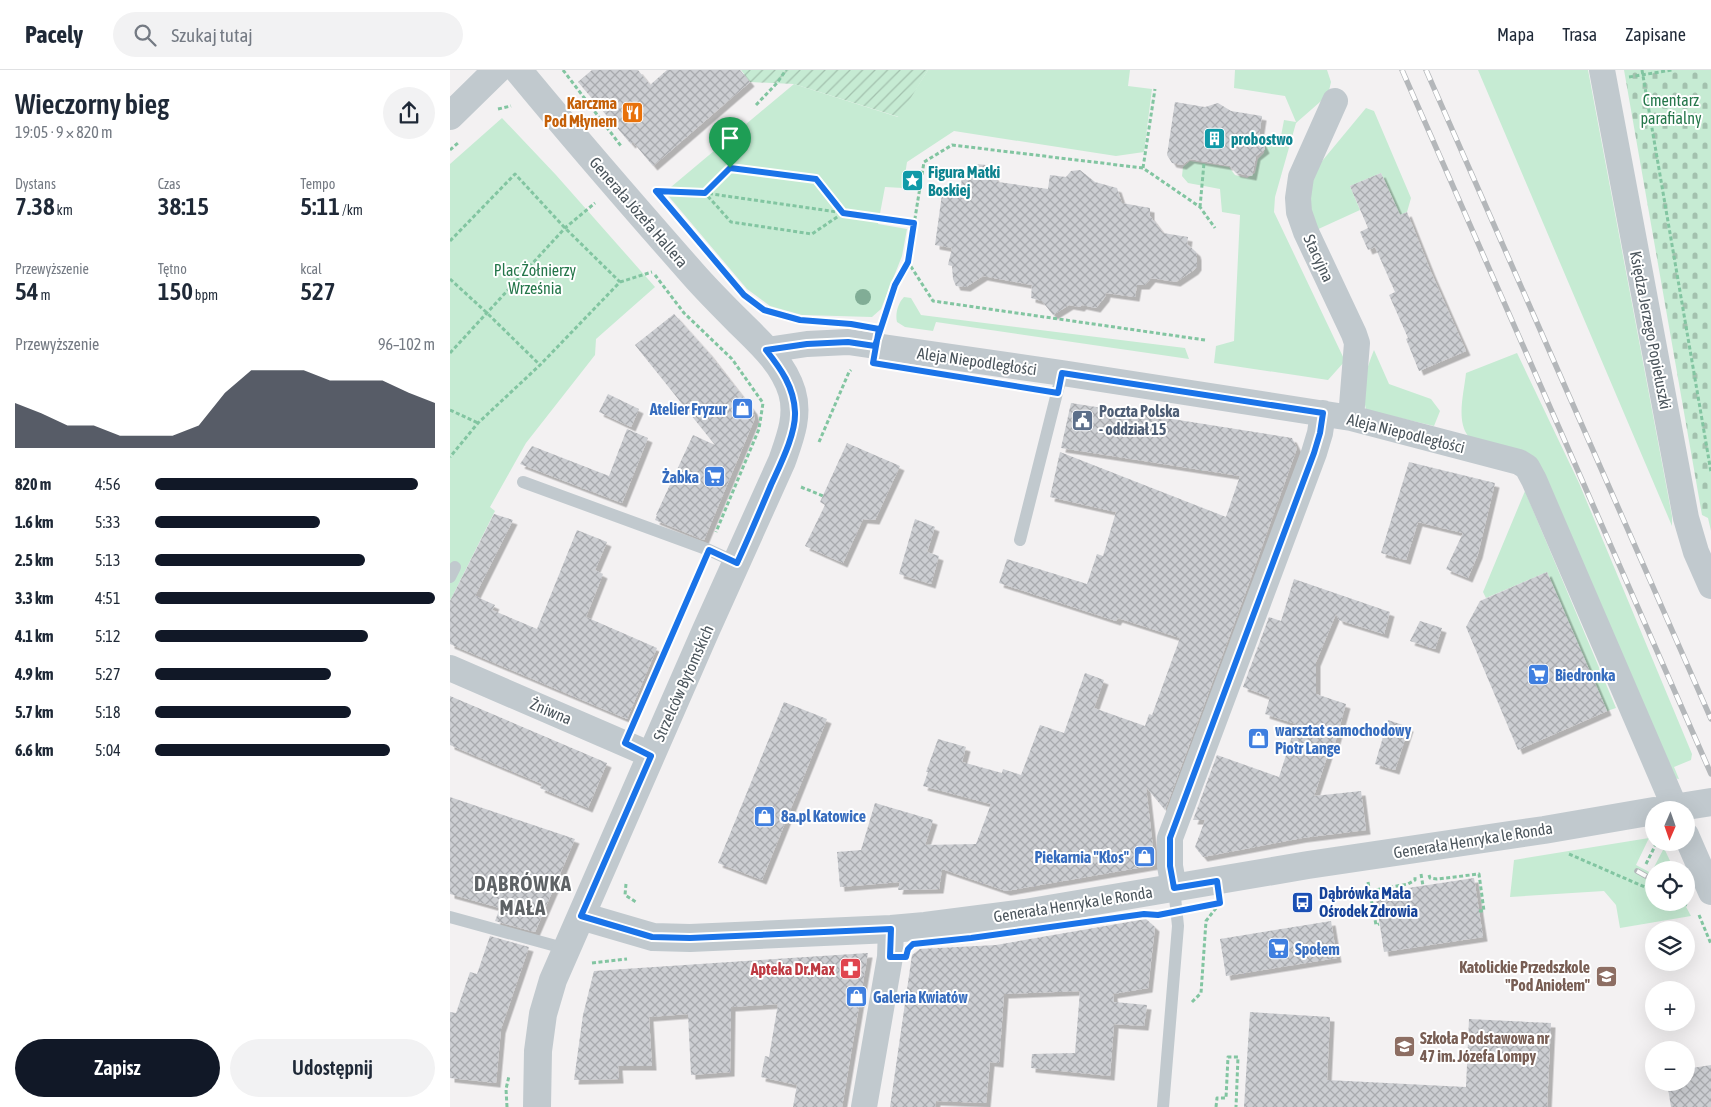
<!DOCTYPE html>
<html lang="pl">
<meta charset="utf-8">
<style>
:root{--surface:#fff;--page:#f2f2f3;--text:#1f2937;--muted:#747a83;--line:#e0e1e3;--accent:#111827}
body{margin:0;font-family:"Asap Condensed",sans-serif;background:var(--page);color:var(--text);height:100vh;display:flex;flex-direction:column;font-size:19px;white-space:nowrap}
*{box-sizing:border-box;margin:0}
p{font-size:16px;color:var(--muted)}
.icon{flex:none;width:28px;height:28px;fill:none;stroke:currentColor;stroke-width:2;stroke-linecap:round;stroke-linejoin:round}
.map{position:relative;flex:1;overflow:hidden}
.sheet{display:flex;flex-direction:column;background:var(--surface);width:450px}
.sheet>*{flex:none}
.needle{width:32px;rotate:182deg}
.buttons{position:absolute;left:1195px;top:731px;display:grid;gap:10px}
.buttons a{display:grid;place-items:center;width:50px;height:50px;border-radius:50%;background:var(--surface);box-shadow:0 5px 20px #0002;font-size:25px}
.pin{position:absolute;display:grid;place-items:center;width:42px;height:42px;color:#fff;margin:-51px -21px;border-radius:50% 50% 50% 0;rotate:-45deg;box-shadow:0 0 5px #0007}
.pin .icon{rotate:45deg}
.round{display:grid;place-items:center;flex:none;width:52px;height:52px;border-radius:26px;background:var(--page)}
.overview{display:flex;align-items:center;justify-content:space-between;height:85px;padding:0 15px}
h1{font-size:28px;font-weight:600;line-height:38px}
.figures{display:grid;grid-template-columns:repeat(3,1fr);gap:8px;height:85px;padding:5px 15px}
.figures div{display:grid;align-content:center}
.figures b{font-size:25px;font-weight:600}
.figures small{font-size:14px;font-weight:400}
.figures p{font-size:14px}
.chart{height:140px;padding:10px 15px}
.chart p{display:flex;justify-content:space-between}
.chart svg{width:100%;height:90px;margin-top:5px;fill:var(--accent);opacity:.7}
.cta{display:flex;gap:10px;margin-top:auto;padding:10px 15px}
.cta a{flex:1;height:58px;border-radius:30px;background:var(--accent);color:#fff;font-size:20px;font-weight:600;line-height:58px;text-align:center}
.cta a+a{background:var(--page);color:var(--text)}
ul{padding:0 15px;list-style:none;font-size:16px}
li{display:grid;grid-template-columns:80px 60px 1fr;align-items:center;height:38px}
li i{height:12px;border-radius:6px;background:var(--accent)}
header{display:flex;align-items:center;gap:30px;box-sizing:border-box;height:70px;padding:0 25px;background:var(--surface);border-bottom:1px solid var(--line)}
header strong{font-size:24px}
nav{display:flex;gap:28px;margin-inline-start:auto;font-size:18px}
.search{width:350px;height:45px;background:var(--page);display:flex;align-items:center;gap:12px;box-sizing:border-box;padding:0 18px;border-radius:28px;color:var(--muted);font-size:19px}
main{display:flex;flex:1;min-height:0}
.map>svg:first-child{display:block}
.green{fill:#c6ebd3}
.cemetery{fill:url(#cemetery-stones)}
.garden{fill:url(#garden-furrows)}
.building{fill:url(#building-cross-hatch);filter:url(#shadow)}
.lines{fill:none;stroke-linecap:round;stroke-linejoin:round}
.path{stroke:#82c5a1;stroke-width:3;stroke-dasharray:4 2.5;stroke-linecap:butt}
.service{stroke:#c1c9ce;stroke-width:12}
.minor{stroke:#c1c9ce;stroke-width:26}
.tertiary{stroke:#c1c9ce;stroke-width:28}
.rail-casing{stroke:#b4b7ba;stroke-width:5.5}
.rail{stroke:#fff;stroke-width:4;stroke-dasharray:11;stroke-linecap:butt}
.tree{fill:#81ad96}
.route-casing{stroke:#fff;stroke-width:10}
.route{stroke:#1a73e8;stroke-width:6}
.labels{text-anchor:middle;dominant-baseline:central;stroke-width:4;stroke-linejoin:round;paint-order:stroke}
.park-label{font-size:16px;fill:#24764a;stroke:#fff}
.food-label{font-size:16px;font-weight:bold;fill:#c56008;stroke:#fff;text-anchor:end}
.culture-label{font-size:16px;font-weight:bold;fill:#0d838f;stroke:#fff;text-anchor:start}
.street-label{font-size:16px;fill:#4b555c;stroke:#fff}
.shop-label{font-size:16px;font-weight:bold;fill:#366cbe;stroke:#fff;text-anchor:start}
.service-label{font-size:16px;font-weight:bold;fill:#4e5e75;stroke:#fff;text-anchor:start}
.transit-label{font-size:16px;font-weight:bold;fill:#164399;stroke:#fff;text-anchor:start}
.education-label{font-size:16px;font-weight:bold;fill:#785e54;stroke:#fff;text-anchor:end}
.health-label{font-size:16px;font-weight:bold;fill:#be3a42;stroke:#fff;text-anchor:end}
.district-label{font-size:21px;font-weight:bold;letter-spacing:1px;fill:#5e6265;stroke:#fff}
</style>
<header>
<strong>Pacely</strong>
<div class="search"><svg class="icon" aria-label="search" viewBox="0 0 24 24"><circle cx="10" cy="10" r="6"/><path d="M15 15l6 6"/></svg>Szukaj tutaj</div>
<nav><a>Mapa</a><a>Trasa</a><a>Zapisane</a></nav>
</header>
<main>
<section class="sheet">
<div class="overview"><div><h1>Wieczorny bieg</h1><p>19:05 · 9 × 820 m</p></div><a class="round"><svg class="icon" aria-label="share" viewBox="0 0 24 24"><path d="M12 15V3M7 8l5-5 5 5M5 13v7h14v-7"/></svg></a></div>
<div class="figures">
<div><p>Dystans</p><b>7.38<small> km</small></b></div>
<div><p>Czas</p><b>38:15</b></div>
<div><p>Tempo</p><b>5:11<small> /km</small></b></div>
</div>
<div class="figures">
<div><p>Przewyższenie</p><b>54<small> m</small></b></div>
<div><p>Tętno</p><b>150<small> bpm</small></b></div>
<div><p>kcal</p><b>527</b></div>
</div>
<div class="chart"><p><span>Przewyższenie</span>96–102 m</p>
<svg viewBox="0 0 160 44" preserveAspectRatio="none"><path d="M0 44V22L10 27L20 33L30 33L40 38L50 38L60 38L70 33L80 17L90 6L100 6L110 6L120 11L130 11L140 11L150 17L160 22V44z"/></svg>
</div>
<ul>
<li><b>820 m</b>4:56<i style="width:94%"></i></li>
<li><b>1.6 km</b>5:33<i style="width:59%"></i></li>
<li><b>2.5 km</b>5:13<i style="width:75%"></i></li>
<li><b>3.3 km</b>4:51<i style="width:100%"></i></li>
<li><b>4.1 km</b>5:12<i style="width:76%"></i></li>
<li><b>4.9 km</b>5:27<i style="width:63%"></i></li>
<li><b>5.7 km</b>5:18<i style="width:70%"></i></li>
<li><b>6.6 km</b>5:04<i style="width:84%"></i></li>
</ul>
<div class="cta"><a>Zapisz</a><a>Udostępnij</a></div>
</section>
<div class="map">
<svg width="1261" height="1037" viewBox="0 0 1261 1037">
<defs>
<pattern id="cemetery-stones" width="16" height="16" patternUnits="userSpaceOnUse" patternTransform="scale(1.25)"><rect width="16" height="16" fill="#c6ebd3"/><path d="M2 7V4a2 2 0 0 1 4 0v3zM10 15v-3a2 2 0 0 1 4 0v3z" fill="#a3c1ae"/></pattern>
<pattern id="garden-furrows" width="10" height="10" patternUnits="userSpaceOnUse" patternTransform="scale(1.25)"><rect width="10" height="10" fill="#c6ebd3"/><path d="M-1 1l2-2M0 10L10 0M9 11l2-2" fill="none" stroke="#a3c1ae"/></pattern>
<pattern id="building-cross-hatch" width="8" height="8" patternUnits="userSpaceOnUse" patternTransform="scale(1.25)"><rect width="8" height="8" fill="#ccced2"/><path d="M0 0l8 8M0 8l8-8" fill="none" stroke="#a8aaae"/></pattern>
<filter id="shadow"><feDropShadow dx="4.5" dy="4.5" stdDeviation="0" flood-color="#0004"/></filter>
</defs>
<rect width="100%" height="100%" fill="#f3f1f2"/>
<!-- green -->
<path class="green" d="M478,0h202l-2,16 24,3 -8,63 -28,4 -162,-25 -47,31 -4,26 -18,-1 -7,37 29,5 -5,27 -21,53 -9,8 -70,-2 -32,-9 -23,-17 -82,-97 129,-108 104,33z
M785,0h92l4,12 -3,13 -32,28 -21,74 -1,15 71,149 -17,19 -114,-17 2,-17 18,-5 6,-126 -18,-3 -2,-23 -32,-6 -6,-7 1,-9 7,-6 39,6 6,8 12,3 8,-5 3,-14 6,-6 3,-17h14l3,-16 12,2 -11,-26 -51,-8z
M1028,0h110l84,446v10z
M916,38l8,3 37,87 -4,14 -7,3 -19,-42 -31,13 10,24 -46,21 -6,-46 5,-13z
M52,48l54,57 99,112 -59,52 -1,16 -69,88 -36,64 5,4 -45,90v-437z
M454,227l7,1 10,17 264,33 4,11 -253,-37 -3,9 -28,-4 -8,-5c-2,-8 1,-19 7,-25z
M924,280l15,34 42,15 9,12 -6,15 -68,-16c-5,-24 -1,-37 8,-60z
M1067,283l62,130 113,271 -1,6 -17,7 5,12 -6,-1 -130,-298 -75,-44c-12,-16 -4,-43 -2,-63z
M1075,421l91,217 -9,3 -60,-139 -61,26 -3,-6z
M1199,768l-13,27 15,8 13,-25 7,15 -2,4 1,3h-16v32l30,1 7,13 -71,12 -4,-23 -12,-14 -94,6 4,-37z"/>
<!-- cemetery -->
<path class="cemetery" d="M1174,0h87v461l-3,-13 -6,-3z"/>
<!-- garden -->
<path class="garden" d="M291,0h187l-29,47 -105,-33 -44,-2z"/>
<!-- building -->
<path class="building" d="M142,0h46l12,15 17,-15h73l10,12 -97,84 -20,-24 -2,2 -53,-62z
M725,32l30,5 13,-4 13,8 31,5 -3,20 6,13 -9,7 -4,20 -16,-3 -6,-7 -40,-7 -8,6 -10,-2 -5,-8z
M527,94l9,1 12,17 50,7 2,-14 16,2 5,-6 9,-1 15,12 22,6 5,15 28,5v8l13,17 25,4 -1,7 9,8 1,4v10l-3,4 -18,12 -25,-4 -6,7h-8l-2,12 -29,-4 -1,4 -9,11 -14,-3 -2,2 -11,-2 -16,10 -11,-14 -11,-3 1,-13 -49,-9 -17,11 -10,-1 -3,-7 -1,-13 -4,-1 4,-17 -17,-3 7,-51 18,3 2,-22z
M931,103l19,42 7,-3 24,60 35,79 -47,20 -13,-32 2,-1 -19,-43 6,-3 -20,-45 -7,3 -8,-18 8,-4 -18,-42z
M224,244l34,38 45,58 2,8 -51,122 -49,-20 2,-5h-1l37,-80 22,10 -80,-100z
M158,324l31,15 -8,18 -32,-15z
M621,333l221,35 5,10 -48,135 -84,227 -19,-23 9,78 -149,26 -64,-22 -3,20 -41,1 2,-8 -60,5 -3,-35 24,-2 14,-47 58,17 -8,25 51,-1 15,-40 -68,-18 5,-14h-2l12,-33 28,8 -4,15 40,11 1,-4 18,6 19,-50 24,8 21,-60 19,7 -10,28 51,18 4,-12 3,1 28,-77 -62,-20 -2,3 -117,-38 8,-24 80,25 10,-30 6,2 13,-44 -66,-15 10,-45 166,65 14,-41 -179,-28z
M177,359l21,9 -26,65 -102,-39 12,-18 77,30z
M397,373l53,23 -25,54 -12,-1 -20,44 -38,-17 20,-41 -5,-3z
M959,392l86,21 -17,71 -10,24 -22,-9 17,-36 -45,-11 -12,38 -25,-7z
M44,444l19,6 -38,76 20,9 -3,5 45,19 40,-99 30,12 -12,28 8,4 -17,43 71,31 -30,71 -177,-75v-43z
M465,449l20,8 -8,25 12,4 -8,28 -32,-10z
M1097,502l60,139 -89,39 -52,-123 14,-26z
M844,509l96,33 -6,22 -45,-14 -3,-6 -20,48v32l30,10 -11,39 -3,-1 -18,54 47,-5 5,39 -64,8 -99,19 -8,-10 10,-27h-12l24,-65 62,22 17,-53 -31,-10 5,-17 -27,-10 26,-70 12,4z
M970,551l22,7 -7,21 -25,-8z
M0,626l157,67 -19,45 -48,-20 2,-4 -92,-39z
M334,632l43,17 -65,161 -44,-17z
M938,650l21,7 -14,43 -20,-6z
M0,727l125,42 -40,93 -40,-11 5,-13 -50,-14z
M1024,808l9,59 -99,15 -9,-59z
M696,849l9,8 -7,61 -35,6 1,8 33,3 -3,21 -30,-2 -4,52 -79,-8 1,-14 43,-1 5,-62 -76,3 -5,69 -9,-1 -4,41 -50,-2 -1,6h-45l22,-152 8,-6 76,-4z
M881,851l6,37 -111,18 -6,-37z
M40,866l39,11 -28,82 -5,54 -46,-5v-66l6,1 14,-41 7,2z
M418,883l-26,154h-49l4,-22 -36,-8 4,-21 4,1 9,-53 -47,3 -1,65 -39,3 -3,-61 -39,3 3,49h-34l1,13 -45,1 9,-65 11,-44z
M800,942l80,5 -3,63 139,7 3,-68 82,4 -4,84h-303z
M1261,995v42h-40l-4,-25h19v-13z"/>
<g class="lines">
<!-- path -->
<path class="path" d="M113,0l58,76
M1192,0l69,402
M1179,7l43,-7
M306,35l21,-22 9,-13
M48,39l13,-3
M0,80l9,-8
M281,98l86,11 26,34 -31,21 -81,-12 -26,-29z
M693,98l12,-79
M207,121l48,2 209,30
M750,137l4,-44
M0,171l65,-67 50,54 55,54 -80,83 -62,58 -28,34
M205,205l29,38 48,46 31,44 -4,26 -43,103
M0,209l36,33 54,53
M170,212l32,-10
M319,242l23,6
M432,251l13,-36 13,-23
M755,270l-272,-39 -25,-39 16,-100 28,-17 191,23 57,39 15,21
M0,283l115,-125 30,-25
M0,340l28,13
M369,372l30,-70 2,-2
M351,417l22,9
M234,536l17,-38
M1119,784l85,37
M1196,794l11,-22
M971,804l2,12
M979,805l1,3 7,1 42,-5 5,37h-5
M918,812l8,43 3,-1
M176,814l-1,11 11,7
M920,821l38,-7 7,-4v-5
M1230,832l7,3
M1249,845l12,29
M142,893l35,-4
M742,932l9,-9 5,-72 10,-13
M57,1037l-1,-18 3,-13
M766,1037l1,-9h9l2,-41h10l-2,50"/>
<!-- service -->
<path class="service" d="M73,412l186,68 28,13
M570,470l42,-167
M0,507l5,-10
M0,847l117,32
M713,1037l15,-181 -4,-38"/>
<!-- minor -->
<path class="minor" d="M1152,0l84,448 10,34 15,34
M885,31l-34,76 -3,21 1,14 7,20 48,102 3,9 -6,75
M317,280l40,-6 41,-2 214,31 289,45 168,44 8,5 7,13 142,330
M0,598l201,87
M1236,765l25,57
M724,818l-4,-22v-28l144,-385 6,-20 3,-20
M414,1037l26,-150 1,-28"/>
<!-- tertiary -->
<path class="tertiary" d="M68,0c57,69 116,137 175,204 14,16 29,31 44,46 21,21 46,42 55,72 7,24 -2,46 -10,69l-76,169 -153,350 -10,34 -5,37 -1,56
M0,46l47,-46
M1211,740l50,-8
M131,846l72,21 37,1 201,-9 34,-3 100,-13 283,-48 236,-35 110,-19"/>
<defs>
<path id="rail" d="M952,0l309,704
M976,0l285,649
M1187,801l9,5"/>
</defs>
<!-- rail casing -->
<use href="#rail" class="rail-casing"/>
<!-- rail -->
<use href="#rail" class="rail"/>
</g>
<!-- trees -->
<circle class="tree" cx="413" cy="227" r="8"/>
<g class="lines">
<defs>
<path id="route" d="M280,98l86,11 27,34 71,10 -6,39 -13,23 -20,61 -27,-4 -41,2 -41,6c15,19 28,37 29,62 1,22 -15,53 -24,73 -11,26 -22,52 -34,78l-28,-13 -84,193 26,13 -70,160 71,21 38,1 201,-9 -1,28h16l2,-8 5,-5 58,-6 173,-24 14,1 62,-12 -3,-22 -43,7 -4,-22v-28l144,-385 6,-20 3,-20 -261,-40 -4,20 -185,-30 6,-34 -28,-5 -51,-4 -36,-10 -20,-15 -88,-104 49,2 25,-25"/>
</defs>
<!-- route casing -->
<use href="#route" class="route-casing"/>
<!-- route -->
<use href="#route" class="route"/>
</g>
<!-- icons -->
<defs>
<symbol id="restaurant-square" viewBox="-11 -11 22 22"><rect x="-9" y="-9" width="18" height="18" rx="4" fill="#e8710a" stroke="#fff"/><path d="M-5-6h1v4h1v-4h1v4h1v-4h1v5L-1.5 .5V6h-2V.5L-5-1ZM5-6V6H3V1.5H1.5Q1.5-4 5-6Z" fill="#fff"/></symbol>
<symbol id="building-square" viewBox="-11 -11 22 22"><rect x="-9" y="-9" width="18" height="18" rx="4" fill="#0f9aa8" stroke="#fff"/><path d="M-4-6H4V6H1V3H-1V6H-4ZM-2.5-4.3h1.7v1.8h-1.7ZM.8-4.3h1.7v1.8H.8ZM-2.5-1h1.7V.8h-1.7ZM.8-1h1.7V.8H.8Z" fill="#fff"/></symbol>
<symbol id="sight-square" viewBox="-11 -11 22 22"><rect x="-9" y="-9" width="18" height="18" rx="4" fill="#0f9aa8" stroke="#fff"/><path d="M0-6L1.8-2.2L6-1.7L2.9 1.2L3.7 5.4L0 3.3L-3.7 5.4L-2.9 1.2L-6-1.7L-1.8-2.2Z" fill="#fff"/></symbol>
<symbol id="shop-square" viewBox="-11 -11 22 22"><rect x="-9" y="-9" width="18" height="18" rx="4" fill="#3f7fe0" stroke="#fff"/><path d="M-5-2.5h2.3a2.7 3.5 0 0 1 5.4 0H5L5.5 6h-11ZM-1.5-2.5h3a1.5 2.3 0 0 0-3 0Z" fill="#fff"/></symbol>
<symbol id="civic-square" viewBox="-11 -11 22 22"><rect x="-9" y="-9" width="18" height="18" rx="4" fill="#5c6f8a" stroke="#fff"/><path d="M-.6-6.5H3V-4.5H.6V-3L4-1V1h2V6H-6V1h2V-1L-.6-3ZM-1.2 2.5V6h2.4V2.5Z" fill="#fff"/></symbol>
<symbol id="supermarket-square" viewBox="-11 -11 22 22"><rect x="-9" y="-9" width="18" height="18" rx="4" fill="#3f7fe0" stroke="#fff"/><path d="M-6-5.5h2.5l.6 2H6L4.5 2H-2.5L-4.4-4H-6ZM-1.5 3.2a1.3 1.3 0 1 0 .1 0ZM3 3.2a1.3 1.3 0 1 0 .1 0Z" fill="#fff"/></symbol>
<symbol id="bus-square" viewBox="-11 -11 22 22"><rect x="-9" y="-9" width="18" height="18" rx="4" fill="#1a4fb4" stroke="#fff"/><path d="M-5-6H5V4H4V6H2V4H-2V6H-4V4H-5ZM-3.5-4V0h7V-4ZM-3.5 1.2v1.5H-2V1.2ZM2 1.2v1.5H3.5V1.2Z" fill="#fff"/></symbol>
<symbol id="pharmacy-square" viewBox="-11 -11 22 22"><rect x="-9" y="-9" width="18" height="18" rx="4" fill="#e0444e" stroke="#fff"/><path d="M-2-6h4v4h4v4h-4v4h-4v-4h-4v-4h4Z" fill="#fff"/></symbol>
<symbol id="school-square" viewBox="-11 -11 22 22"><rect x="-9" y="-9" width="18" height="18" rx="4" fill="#8d6e63" stroke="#fff"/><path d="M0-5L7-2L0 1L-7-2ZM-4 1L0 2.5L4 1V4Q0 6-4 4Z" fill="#fff"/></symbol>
</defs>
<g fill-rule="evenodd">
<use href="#restaurant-square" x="170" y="30" width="25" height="25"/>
<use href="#building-square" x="752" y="56" width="25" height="25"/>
<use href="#sight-square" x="450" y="98" width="25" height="25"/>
<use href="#shop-square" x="280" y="326" width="25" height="25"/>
<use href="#civic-square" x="620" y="338" width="25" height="25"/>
<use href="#supermarket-square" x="252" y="394" width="25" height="25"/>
<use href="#supermarket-square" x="1076" y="592" width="25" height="25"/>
<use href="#shop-square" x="796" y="656" width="25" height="25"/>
<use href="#shop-square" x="302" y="734" width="25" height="25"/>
<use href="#shop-square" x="682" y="774" width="25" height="25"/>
<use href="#bus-square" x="840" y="820" width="25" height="25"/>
<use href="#supermarket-square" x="816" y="866" width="25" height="25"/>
<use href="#pharmacy-square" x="388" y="886" width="25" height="25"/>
<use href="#school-square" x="1144" y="894" width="25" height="25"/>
<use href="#shop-square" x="394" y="914" width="25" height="25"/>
<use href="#school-square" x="942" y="964" width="25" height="25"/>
</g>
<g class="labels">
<!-- park labels -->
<g class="park-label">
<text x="1221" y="30">Cmentarz<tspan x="1221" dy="18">parafialny</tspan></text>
<text x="85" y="200">Plac Żołnierzy<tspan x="85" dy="18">Września</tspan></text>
</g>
<!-- food labels -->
<g class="food-label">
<text x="167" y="33">Karczma<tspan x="167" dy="18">Pod Młynem</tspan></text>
</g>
<!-- culture labels -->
<g class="culture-label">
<text x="781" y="69">probostwo</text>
<text x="478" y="102">Figura Matki<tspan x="478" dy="18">Boskiej</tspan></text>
</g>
<!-- street labels -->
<g class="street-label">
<text transform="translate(189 142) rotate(49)">Generała Józefa Hallera</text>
<text transform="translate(869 188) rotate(65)">Stacyjna</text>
<text transform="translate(1201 260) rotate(79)">Księdza Jerzego Popiełuszki</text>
<text transform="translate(527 291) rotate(8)">Aleja Niepodległości</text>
<text transform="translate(956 363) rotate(14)">Aleja Niepodległości</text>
<text transform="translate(233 613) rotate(-66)">Strzelców Bytomskich</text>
<text transform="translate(101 641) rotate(23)">Żniwna</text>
<text transform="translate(1023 770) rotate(-9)">Generała Henryka le Ronda</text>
<text transform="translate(623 834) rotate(-9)">Generała Henryka le Ronda</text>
</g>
<!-- shop labels -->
<g class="shop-label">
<text x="277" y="339" text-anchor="end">Atelier Fryzur</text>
<text x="249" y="407" text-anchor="end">Żabka</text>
<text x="1105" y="605">Biedronka</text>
<text x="825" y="660">warsztat samochodowy<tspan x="825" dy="18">Piotr Lange</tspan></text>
<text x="331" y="746">8a.pl Katowice</text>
<text x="679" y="787" text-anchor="end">Piekarnia "Kłos"</text>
<text x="845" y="879">Społem</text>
<text x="423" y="927">Galeria Kwiatów</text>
</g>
<!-- service labels -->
<g class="service-label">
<text x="649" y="341">Poczta Polska<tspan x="649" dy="18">- oddział 15</tspan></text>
</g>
<!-- transit labels -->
<g class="transit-label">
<text x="869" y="823">Dąbrówka Mała<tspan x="869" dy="18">Ośrodek Zdrowia</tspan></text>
</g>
<!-- education labels -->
<g class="education-label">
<text x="1140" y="897">Katolickie Przedszkole<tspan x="1140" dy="18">"Pod Aniołem"</tspan></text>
<text x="970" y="968" text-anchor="start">Szkoła Podstawowa nr<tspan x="970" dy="18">47 im. Józefa Lompy</tspan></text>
</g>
<!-- health labels -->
<g class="health-label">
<text x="385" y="899">Apteka Dr.Max</text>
</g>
<!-- district labels -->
<g class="district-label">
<text x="73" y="813">DĄBRÓWKA<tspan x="73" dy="24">MAŁA</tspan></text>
</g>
</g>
</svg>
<div class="buttons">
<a><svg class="needle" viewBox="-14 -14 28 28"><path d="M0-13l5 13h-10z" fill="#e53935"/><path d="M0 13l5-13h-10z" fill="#747a83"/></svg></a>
<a><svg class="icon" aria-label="locate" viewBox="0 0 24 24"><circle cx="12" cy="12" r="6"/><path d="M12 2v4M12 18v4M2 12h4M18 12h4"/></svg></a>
<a><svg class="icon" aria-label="layers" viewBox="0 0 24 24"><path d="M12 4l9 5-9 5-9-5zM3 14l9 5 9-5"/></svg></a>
<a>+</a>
<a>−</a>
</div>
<div class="pin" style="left:280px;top:98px;background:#1e9e55"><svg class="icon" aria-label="arrive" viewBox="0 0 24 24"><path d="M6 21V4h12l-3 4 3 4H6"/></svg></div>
</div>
</main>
